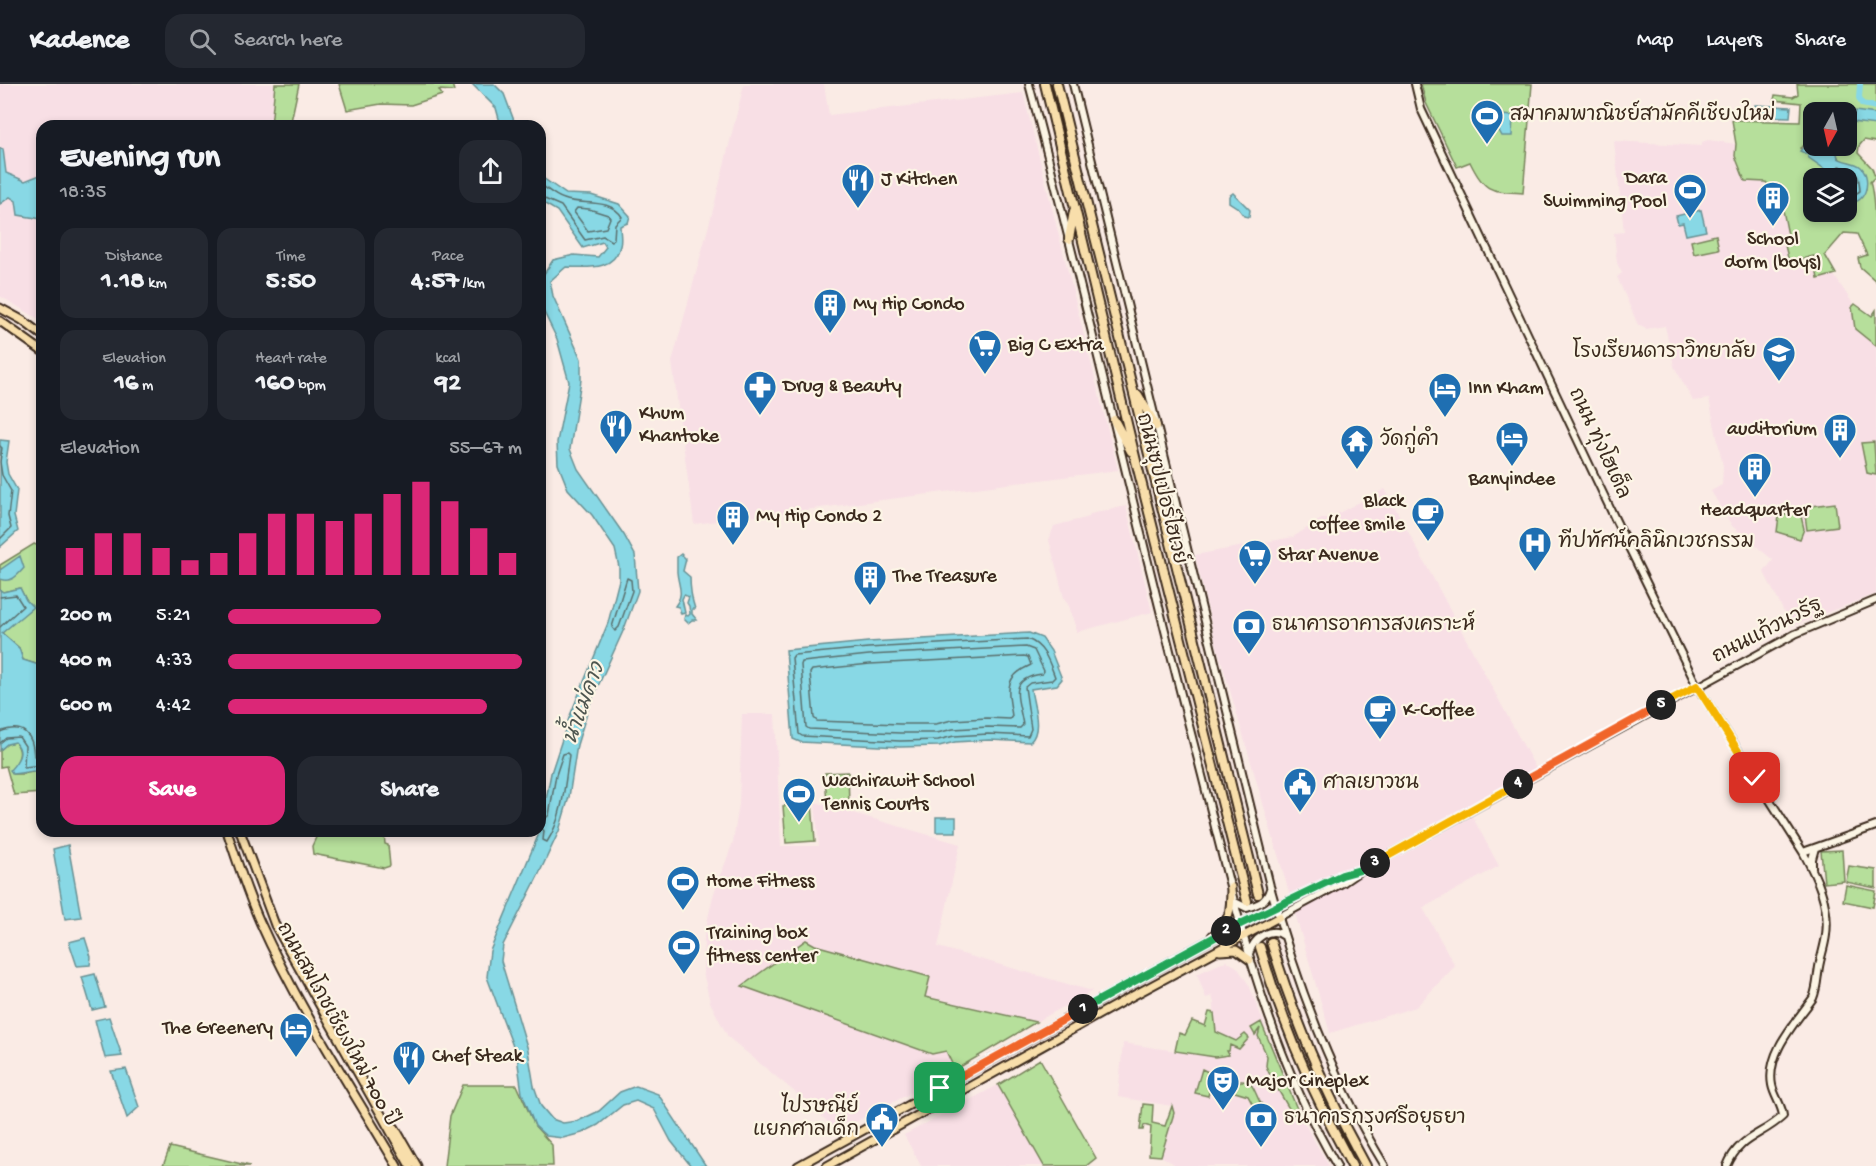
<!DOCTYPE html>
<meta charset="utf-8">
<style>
:root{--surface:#171b24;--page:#242831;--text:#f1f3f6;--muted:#9ea1a6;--line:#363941;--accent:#db2777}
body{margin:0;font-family:"Gochi Hand","Playpen Sans Thai",sans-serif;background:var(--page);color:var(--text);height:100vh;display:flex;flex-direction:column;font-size:22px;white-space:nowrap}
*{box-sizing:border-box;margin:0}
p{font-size:20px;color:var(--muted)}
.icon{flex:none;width:33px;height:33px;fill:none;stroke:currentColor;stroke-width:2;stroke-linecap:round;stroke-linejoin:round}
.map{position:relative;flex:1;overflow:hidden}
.sheet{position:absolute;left:36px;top:36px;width:510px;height:717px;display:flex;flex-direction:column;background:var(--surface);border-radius:18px;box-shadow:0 3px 9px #0003}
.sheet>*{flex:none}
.needle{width:39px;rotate:188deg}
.controls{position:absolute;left:1803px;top:18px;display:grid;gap:12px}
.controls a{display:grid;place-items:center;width:54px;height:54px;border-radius:12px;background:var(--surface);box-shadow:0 3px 9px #0003;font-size:30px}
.pin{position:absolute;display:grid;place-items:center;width:51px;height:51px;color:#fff;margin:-26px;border-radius:12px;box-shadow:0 3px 9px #0006}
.km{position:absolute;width:30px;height:30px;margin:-15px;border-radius:50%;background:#222;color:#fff;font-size:16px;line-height:30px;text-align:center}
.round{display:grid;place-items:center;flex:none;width:63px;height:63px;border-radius:18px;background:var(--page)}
.headline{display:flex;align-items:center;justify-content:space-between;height:102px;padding:0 24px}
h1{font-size:33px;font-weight:700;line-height:45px}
.stats{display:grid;grid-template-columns:repeat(3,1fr);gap:9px;height:102px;padding:6px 24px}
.stats div{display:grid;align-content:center;border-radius:15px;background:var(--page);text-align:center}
.stats b{font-size:26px;font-weight:700}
.stats small{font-size:16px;font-weight:400}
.stats p{font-size:16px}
.chart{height:168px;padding:12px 24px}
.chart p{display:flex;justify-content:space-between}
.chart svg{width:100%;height:108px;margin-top:6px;stroke:var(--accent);stroke-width:6}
.cta{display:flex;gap:12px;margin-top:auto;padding:12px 24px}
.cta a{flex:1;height:69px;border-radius:18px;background:var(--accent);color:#fff;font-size:24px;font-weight:700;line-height:69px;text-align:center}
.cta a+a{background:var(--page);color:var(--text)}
ul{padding:0 24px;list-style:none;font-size:20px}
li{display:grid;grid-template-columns:96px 72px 1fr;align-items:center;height:45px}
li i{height:15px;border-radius:8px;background:var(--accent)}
header{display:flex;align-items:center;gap:36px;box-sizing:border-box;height:84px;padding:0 30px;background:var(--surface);border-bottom:2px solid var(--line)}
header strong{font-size:28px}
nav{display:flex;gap:33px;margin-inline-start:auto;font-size:21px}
.search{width:420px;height:54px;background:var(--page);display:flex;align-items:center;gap:15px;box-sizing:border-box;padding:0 21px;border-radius:18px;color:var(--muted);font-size:22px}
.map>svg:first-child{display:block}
.built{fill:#f8dfe5}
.green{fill:#b6df9b;stroke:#78845c;stroke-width:1.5;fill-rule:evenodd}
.water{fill:#88d8e5;stroke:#699295;stroke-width:1.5}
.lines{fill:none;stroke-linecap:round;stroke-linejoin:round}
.shore{stroke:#5a706e;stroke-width:1.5}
.canal{stroke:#88d8e5;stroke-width:6}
.highway-tunnel{stroke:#d4c4bd;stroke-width:8;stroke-dasharray:8 4;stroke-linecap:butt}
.secondary-casing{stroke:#3b2a1e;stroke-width:10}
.primary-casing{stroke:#3b2a1e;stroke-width:11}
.highway-casing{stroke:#3b2a1e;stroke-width:12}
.secondary{stroke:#fcf5e5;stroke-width:6}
.primary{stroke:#f8deab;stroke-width:7}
.highway{stroke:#f8deab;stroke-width:8}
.split-1-casing{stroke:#fff;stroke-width:12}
.split-2-casing{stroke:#fff;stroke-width:12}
.split-3-casing{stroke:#fff;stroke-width:12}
.split-4-casing{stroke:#fff;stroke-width:12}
.split-5-casing{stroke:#fff;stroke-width:12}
.split-6-casing{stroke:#fff;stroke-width:12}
.split-1{stroke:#f0652b;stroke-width:8}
.split-2{stroke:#22a559;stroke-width:8}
.split-3{stroke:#22a559;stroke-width:8}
.split-4{stroke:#f5b400;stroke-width:8}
.split-5{stroke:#f0652b;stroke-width:8}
.split-6{stroke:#f5b400;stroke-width:8}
.labels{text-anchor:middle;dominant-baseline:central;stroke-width:4.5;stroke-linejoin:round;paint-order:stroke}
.poi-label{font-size:20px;fill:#3b2a1e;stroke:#fcf5e5;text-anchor:start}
.street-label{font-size:20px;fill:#3b2a1e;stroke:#fcf5e5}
.water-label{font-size:21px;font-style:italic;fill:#4e5650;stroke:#fcf5e5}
</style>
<header>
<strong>Kadence</strong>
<div class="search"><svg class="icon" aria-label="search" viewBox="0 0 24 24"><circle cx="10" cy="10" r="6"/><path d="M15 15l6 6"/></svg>Search here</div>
<nav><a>Map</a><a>Layers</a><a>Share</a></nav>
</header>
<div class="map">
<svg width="1876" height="1082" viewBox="0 0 1876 1082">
<rect width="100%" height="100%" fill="#faebe5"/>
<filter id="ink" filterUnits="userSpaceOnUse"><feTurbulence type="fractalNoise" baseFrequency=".0167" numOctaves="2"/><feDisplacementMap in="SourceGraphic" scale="12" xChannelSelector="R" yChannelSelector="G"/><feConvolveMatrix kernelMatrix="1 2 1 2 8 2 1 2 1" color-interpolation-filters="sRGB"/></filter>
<g filter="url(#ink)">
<!-- built -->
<path class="built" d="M0,0h275l-4,42h-229v195l-42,-25z
M744,0h80l5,31 194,-22 95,377 -424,54 -22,-162 42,-156z
M1708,56l28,4 77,100 63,94v256l-85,32 -27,-54 9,-12 -41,-34 -21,-35 11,-6 1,-19 -14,-67 -16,2 -19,-35 -9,-40 -19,3 -8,-4 -21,-48 5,-4 -5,-10 -3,-30 10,-1 -10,-91 88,5v-4z
M1385,405l156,289 -69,38 27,50 -76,42 32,58 -39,41 -86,26 -115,-394 -20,-84 98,-18 30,-19 4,1z
M1126,422l26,106 -75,20 -8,-26 -5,-8 -15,-58 5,-14 35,-9 1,-3z
M742,630h33l6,132h38l-4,-44 145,42 -22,103 154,44 -56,31 -111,-26 5,-19 -115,-32 -9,-5 141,111 8,19 -117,61 -42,-38 -68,-56 -18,-35 -7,-30 1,-36 9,-40 20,-54 6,-38z
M1226,877l11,6 12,18 51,131 29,50h-155v-2l-13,-8 13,-43 -2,-7 -54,-9 5,-54 92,14 14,-2 -14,-26 -1,-26 -2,-7 -6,2 -9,-24z
M998,1001l46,81h-123l-17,-31z"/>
<!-- green -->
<path class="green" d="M275,0h24l-9,42h-19z
M339,0h113l2,7 -15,-1 3,5 -31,10 -30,-1 -34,6z
M1421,0h111l-9,109c-32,-2 -38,0 -53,-31l-13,5 -31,-64z
M1797,0h79v58l-12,-2 -5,6 -1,7 14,15 3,9 -5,5c6,17 6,76 6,99l-16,-14 -2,-9 9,-3 -10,-21 -13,-1 -19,22 11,19 -18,5 -4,-23 -25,6 -6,-25 5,-2 -6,-30 -16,-23 -21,-1 -10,-25 1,-12 -4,-24 68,2 1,-19 -27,-3 1,-5 18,2 5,-3zM1814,28h32v34h-6l-4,9c14,18 25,-3 30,34l-18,13 -1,-1 -1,11h-32v-34h18l1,-3 -33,-27 9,-6h4z
M1716,151l3,14 -25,5 -3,-13z
M1855,220l17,12 4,-6v36l-21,-17 -3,-22z
M1874,358l2,33 -9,-2 -6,-30z
M1835,419l3,23 -31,4 -3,-23z
M1800,428l4,17 -4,10 -23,-7 2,-16z
M34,460l8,3v119l-19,-6 -4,-12 -17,-15 24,-33 -6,-12 -17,4 -3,-2v-25z
M15,658c9,10 3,19 -4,28l2,4h10l19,-4v23l-28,2 -8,-29 -6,1v-17l7,-6z
M848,688l1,32 -22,1 -2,-32z
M812,719l3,38 -29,2 -3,-37z
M319,747l65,3 1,10 3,1 2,21 -6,2 -71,-14 -1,-8z
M1842,766l2,31 -20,2 -3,-32z
M1849,782l27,4v18l-30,-6z
M1846,801l30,6 -3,16 -30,-6z
M806,856l9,5 115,32 -5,20 111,25 -81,48 -9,-19 -14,3 -190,-68z
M1209,928l5,1 2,19 20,9 9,-7 4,4 -10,11 -9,-4 -1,6h-2l2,4 -14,2 -40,-6 4,-18 6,2 7,-14 13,5z
M1261,938l39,94 -2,2 -7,-6 -14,-24 -3,-10 -5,-5 -3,-7 1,-10 -9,-20 2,-8 -5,7 -4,-7z
M1040,975l56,99 -10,8h-42l-46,-81z
M1202,985l18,9 -4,13 -2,-1 -2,3 -3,-1 -1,4 -13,-3z
M1240,997c14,-1 14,11 20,21 3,4 6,7 8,13l-2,4 -12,-12 -6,-11 -13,-4 -2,-2 3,-7z
M463,1001h54l18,41 17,19 1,21h-109l6,-50z
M1143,1020l10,1 -1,18 13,3 7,-20 2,7 -13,43 -12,-1 2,-28 -7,-2 -1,5h-3z
M170,1063l80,19h-87z"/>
<!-- water -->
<path class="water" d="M472,0h22l10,10 12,32h-15l-5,-18z
M1810,18l42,7 -3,12h-2l-1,-9 -38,2z
M1755,21l36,2 -1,10 -35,-1z
M1855,27l21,3v11l-24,-3z
M1502,31l11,1 -1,20h-10l-5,-9 5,-2z
M1809,58h4l1,4h26l-3,7 1,5c6,4 17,4 23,9 12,12 4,41 -14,34l-1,-23h-14l1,-3 -24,-17 -2,-4 -7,-3z
M0,64l3,1 3,24 19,8 15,-6 2,3v41l-24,-4 -2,-14 -6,-4 -10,7z
M540,92l26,18 25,1 28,9 11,12 -2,7 -8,3c0,6 2,14 0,20 -6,26 -34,21 -54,21l-16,14 3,15 28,63v21l-11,69 8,20 46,66 11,20 3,36 -14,38 -35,77 -12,39 -8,52 -10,34 -21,45 -35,69 -2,16 27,89 6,36 7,20 11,13 11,4 15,-2 21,-10 21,-19 16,-6 22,8 48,72h-15l-20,-25 -17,-32 -18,-8 -13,4 -25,20 -16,8 -19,5 -17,-2 -11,-10 -13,-33 -5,-36 -30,-80 3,-26 50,-120 11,-58 18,-55 39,-95 11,-43v-13l-4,-18 -23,-34 -24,-26 -10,-25 -1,-22 12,-60 -12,-43 -17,-35v-24l13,-20 21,-5 24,2 8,-10 -3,-5 -20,6 -26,-37 -17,-10z
M1233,109l17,17 -1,7 -5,-1 -6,-8 -9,-6v-6z
M1701,126l5,21 -20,4 -3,-12 -5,1 -2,-8z
M0,356l9,1 -3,21 2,12 9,16 -3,26 4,15 -18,16z
M681,470l5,5 -3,12 7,6c0,11 2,23 5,32h-3v5l5,6h-5l-4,3 -4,-4 1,-4 3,1 2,-2 -1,-8 -2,-3 2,-6 -5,-2 -2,4 3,14 -4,1 -2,-7 -4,-1c10,-13 3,-20 2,-34 0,-5 0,-10 0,-15z
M20,472l4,12c-7,8 -13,15 -24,11v-9z
M20,504l6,12 7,7 -31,26 17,15 4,12 19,6v104l-29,4 -3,-4c8,-9 15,-18 5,-28l-8,2 -7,6v-160l3,2z
M1029,549l13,5 9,13 11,28 -5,6 -26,4c2,16 12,41 -1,53l-41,-2 -34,2 -16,4 -39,1 -100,-5 -7,-3 -7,-89 82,-8z
M936,733h20v15h-20z
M68,761l13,72 -16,2 -12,-70z
M85,854l6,19 -1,8 -13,1 -8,-24z
M95,890l10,33 -13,3 -10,-33z
M109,933l13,39 -17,2 -10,-38z
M126,985l13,38 -12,11 -16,-47z"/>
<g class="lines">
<!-- shore -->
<path class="shore" d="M1838,94l-2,-9 3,-3c18,4 20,6 21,25l-8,5h-6
M540,100c7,5 16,13 24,15 18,7 46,-2 58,18l-7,7 -1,15 -3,2 -8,-5 -18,4 -24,-34 -21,-9
M577,124l12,1 19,6 2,3 -4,10 -18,3 -14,-19z
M0,362l2,2 -2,14 2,13 9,16 -3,25 3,12 -11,11
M627,494l4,2 1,11 -13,36 -4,4 -3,-4z
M0,513l16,-2 7,11 -23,21
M1027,555c17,6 22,22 28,38l-3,3 -22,3 -5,4 6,42 -3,7 -40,-2 -34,2 -16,4 -38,1 -98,-5 -3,-2 -7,-76 2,-3 74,-7z
M1026,563l8,3 10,21 -2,3c-36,5 -23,24 -19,51l-3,3 -32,-1 -35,2 -16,4h-37l-91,-4 -3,-2 -5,-62 1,-3 67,-7z
M1024,572l4,1 3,8c-28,12 -23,25 -19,51l-2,3 -23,-1 -35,2 -16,4h-36l-83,-3 -3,-3 -4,-45 2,-3 58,-6z
M0,648c23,-9 33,2 34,24l8,1
M0,659l6,-5 13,-1 6,9 -1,21 18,-2
M540,736l5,-1 4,-4 7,-40 7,-21 4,-1 2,2c-4,28 -6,63 -22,87l-4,-2 1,-9 -4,-5"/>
<!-- canal -->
<path class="canal" d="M1860,0l-1,14 3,6 14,3"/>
<!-- highway-tunnel -->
<path class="highway-tunnel" d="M1260,814l11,44
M1247,818l12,43"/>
<defs>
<path id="secondary" d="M1029,0c60,225 110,452 169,676 36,139 65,282 139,406
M1073,0l197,802c27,99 62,193 115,280
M1415,0l6,25 195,412 81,165 106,166c14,26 27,52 23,83 -1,9 -4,18 -6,27 -3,12 -2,24 -7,36 -17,24 -47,55 -41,87 2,11 10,20 11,31 -21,20 -44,20 -56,50
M1803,768l73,-26
M1812,784v-9l3,-11
M1235,818l12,6c12,-4 19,-6 23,-19
M1276,823l66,-32 15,-4
M1279,833l65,-35 16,-11 435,-237 81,-34
M1249,870c4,-15 21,-29 35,-18"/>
<path id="primary" d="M0,224l22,12 20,15
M0,237l42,30
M227,747c10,30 20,62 33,91 38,85 90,164 137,244
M240,747l35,94 135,241
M1212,852c19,-17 19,-24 19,-49
M1220,867l16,-1 14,10
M387,1037l8,7 22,38
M798,1082l421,-231 57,-28
M827,1082l298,-166 154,-83"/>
<path id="highway" d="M1045,0l91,377 111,440
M1057,0l201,810
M1069,155l5,-28
M1138,311l18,31
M1114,336l17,31
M1271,858c24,78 55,153 95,224
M1260,863c23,78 53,148 92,219"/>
</defs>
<!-- secondary casing -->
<use href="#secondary" class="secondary-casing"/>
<!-- primary casing -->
<use href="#primary" class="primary-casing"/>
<!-- highway casing -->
<use href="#highway" class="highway-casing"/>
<!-- secondary -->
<use href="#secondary" class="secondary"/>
<!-- primary -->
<use href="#primary" class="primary"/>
<!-- highway -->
<use href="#highway" class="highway"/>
</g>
</g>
<g class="lines" filter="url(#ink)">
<defs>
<path id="split-1" d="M940,1004l143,-79"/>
<path id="split-2" d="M1083,925l143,-78"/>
<path id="split-3" d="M1226,847l116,-56 18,-5 15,-7"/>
<path id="split-4" d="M1375,779l143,-79"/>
<path id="split-5" d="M1518,700l143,-79"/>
<path id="split-6" d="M1661,621l36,-19 58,92"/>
</defs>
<!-- split-1 casing -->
<use href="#split-1" class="split-1-casing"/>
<!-- split-2 casing -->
<use href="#split-2" class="split-2-casing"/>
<!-- split-3 casing -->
<use href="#split-3" class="split-3-casing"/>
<!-- split-4 casing -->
<use href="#split-4" class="split-4-casing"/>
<!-- split-5 casing -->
<use href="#split-5" class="split-5-casing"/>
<!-- split-6 casing -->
<use href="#split-6" class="split-6-casing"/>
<!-- split-1 -->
<use href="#split-1" class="split-1"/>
<!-- split-2 -->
<use href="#split-2" class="split-2"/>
<!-- split-3 -->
<use href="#split-3" class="split-3"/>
<!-- split-4 -->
<use href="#split-4" class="split-4"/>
<!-- split-5 -->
<use href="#split-5" class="split-5"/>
<!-- split-6 -->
<use href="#split-6" class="split-6"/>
</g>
<!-- icons -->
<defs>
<symbol id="stadium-pin" viewBox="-11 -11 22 30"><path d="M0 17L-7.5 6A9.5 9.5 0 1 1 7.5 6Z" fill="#1f6fb2" stroke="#fcf5e5"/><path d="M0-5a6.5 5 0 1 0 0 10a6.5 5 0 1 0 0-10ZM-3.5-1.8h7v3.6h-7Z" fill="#fff"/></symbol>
<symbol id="restaurant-pin" viewBox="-11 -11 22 30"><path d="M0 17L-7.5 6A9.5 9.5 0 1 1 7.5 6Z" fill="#1f6fb2" stroke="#fcf5e5"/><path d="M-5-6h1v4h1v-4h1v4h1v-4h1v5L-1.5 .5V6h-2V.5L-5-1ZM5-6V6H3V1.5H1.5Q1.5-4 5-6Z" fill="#fff"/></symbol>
<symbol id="building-pin" viewBox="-11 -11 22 30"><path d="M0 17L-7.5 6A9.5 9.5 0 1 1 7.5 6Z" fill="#1f6fb2" stroke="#fcf5e5"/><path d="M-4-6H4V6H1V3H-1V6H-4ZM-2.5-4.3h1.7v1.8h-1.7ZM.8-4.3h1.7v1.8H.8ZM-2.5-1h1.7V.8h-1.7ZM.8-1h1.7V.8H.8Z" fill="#fff"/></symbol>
<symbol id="supermarket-pin" viewBox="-11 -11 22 30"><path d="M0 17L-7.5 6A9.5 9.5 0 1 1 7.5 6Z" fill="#1f6fb2" stroke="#fcf5e5"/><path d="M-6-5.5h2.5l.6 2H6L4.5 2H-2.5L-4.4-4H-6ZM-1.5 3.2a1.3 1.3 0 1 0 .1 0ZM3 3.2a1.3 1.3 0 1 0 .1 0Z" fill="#fff"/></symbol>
<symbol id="school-pin" viewBox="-11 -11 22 30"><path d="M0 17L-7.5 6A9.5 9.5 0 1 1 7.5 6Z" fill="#1f6fb2" stroke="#fcf5e5"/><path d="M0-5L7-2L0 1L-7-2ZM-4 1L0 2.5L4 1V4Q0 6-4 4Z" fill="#fff"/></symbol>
<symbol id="pharmacy-pin" viewBox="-11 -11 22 30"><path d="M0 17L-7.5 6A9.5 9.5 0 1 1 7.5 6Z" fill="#1f6fb2" stroke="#fcf5e5"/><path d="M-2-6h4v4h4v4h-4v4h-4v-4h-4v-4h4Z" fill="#fff"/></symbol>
<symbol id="hotel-pin" viewBox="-11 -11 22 30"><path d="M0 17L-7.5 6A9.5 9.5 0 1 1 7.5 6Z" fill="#1f6fb2" stroke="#fcf5e5"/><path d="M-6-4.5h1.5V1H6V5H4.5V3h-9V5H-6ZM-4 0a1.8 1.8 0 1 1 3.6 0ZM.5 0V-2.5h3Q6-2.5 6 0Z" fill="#fff"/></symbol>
<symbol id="temple-pin" viewBox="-11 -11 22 30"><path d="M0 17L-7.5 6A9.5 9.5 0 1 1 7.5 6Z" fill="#1f6fb2" stroke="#fcf5e5"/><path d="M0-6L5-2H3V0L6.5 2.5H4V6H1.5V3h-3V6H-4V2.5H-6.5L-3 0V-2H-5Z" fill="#fff"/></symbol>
<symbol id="cafe-pin" viewBox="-11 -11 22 30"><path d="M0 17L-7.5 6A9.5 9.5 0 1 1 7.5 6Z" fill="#1f6fb2" stroke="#fcf5e5"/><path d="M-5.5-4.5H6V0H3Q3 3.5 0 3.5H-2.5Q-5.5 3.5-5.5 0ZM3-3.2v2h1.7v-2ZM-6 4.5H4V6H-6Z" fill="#fff"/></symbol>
<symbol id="hospital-pin" viewBox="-11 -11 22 30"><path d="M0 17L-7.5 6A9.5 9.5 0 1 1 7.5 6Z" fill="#1f6fb2" stroke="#fcf5e5"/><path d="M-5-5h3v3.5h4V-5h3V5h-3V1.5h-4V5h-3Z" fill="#fff"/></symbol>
<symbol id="bank-pin" viewBox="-11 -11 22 30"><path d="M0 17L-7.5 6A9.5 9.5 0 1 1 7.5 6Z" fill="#1f6fb2" stroke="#fcf5e5"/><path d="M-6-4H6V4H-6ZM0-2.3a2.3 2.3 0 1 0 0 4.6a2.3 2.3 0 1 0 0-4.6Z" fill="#fff"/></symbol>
<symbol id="civic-pin" viewBox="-11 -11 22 30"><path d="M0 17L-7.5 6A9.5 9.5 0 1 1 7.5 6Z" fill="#1f6fb2" stroke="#fcf5e5"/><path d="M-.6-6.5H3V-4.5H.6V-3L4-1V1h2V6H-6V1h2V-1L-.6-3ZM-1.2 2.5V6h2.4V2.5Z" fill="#fff"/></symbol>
<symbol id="theatre-pin" viewBox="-11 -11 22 30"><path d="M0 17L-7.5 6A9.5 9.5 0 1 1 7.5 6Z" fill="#1f6fb2" stroke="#fcf5e5"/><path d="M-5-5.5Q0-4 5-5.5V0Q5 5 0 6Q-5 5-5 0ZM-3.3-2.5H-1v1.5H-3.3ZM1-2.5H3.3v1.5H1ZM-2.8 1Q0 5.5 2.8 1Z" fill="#fff"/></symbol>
</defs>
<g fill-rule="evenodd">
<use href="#stadium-pin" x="1468" y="13" width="38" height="52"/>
<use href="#restaurant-pin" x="839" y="77" width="38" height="52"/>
<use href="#stadium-pin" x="1671" y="87" width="38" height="52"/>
<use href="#building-pin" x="1754" y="95" width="38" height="52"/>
<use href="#building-pin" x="811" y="202" width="38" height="52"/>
<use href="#supermarket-pin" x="966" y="243" width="38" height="52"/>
<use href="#school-pin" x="1760" y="250" width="38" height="52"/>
<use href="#pharmacy-pin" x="741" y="284" width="38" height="52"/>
<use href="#hotel-pin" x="1426" y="286" width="38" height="52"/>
<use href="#restaurant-pin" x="597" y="323" width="38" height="52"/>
<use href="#building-pin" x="1821" y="327" width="38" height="52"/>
<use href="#hotel-pin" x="1493" y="335" width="38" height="52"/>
<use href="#temple-pin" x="1338" y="338" width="38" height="52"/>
<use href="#building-pin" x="1736" y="366" width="38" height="52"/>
<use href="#cafe-pin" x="1409" y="410" width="38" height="52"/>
<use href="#building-pin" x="714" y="414" width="38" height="52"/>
<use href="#hospital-pin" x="1516" y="440" width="38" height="52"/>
<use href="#supermarket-pin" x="1236" y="453" width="38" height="52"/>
<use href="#building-pin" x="851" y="474" width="38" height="52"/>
<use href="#bank-pin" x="1230" y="523" width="38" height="52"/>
<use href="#cafe-pin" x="1361" y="608" width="38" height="52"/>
<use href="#civic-pin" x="1281" y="681" width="38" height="52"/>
<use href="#stadium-pin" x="780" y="691" width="38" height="52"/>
<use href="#stadium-pin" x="664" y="779" width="38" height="52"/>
<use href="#stadium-pin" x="665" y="843" width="38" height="52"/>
<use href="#hotel-pin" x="277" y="926" width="38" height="52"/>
<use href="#restaurant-pin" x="390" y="954" width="38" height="52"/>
<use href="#theatre-pin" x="1204" y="979" width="38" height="52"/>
<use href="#civic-pin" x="863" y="1016" width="38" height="52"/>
<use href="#bank-pin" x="1242" y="1016" width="38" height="52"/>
</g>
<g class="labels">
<!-- poi labels -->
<g class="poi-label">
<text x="1510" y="32">สมาคมพาณิชย์สามัคคีเชียงใหม่</text>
<text x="1667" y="95" text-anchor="end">Dara<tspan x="1667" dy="23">Swimming Pool</tspan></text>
<text x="881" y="96">J Kitchen</text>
<text x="1773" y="156" text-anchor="middle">School<tspan x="1773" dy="23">dorm (boys)</tspan></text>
<text x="853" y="221">My Hip Condo</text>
<text x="1008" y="262">Big C Extra</text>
<text x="1756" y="269" text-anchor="end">โรงเรียนดาราวิทยาลัย</text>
<text x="783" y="303">Drug &amp; Beauty</text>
<text x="1468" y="305">Inn Kham</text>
<text x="639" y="330">Khum<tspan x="639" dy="23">Khantoke</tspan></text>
<text x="1817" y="346" text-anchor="end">auditorium</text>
<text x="1380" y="357">วัดกู่คำ</text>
<text x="1512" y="396" text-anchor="middle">Banyindee</text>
<text x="1405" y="418" text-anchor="end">Black<tspan x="1405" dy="23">coffee smile</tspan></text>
<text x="1755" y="427" text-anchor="middle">Headquarter</text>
<text x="756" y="433">My Hip Condo 2</text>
<text x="1558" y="459">ทีปทัศน์คลินิกเวชกรรม</text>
<text x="1278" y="472">Star Avenue</text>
<text x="893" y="493">The Treasure</text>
<text x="1272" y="542">ธนาคารอาคารสงเคราะห์</text>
<text x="1403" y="627">K-Coffee</text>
<text x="822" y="698">Wachirawit School<tspan x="822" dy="23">Tennis Courts</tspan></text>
<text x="1323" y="700">ศาลเยาวชน</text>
<text x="706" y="798">Home Fitness</text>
<text x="707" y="850">Training box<tspan x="707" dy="23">fitness center</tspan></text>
<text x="273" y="945" text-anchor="end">The Greenery</text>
<text x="432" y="973">Chef Steak</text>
<text x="1246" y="998">Major Cineplex</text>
<text x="859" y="1024" text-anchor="end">ไปรษณีย์<tspan x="859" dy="23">แยกศาลเด็ก</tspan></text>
<text x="1284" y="1035">ธนาคารกรุงศรีอยุธยา</text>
</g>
<!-- street labels -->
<g class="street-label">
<text transform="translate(1598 360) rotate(65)">ถนน ทุ่งโฮเต็ล</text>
<text transform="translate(1160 405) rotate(76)">ถนนซุปเปอร์ไฮเวย์</text>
<text transform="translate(1768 548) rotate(-27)">ถนนแก้วนวรัฐ</text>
<text transform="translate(336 941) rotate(61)">ถนนสมโภชเชียงใหม่ 700 ปี</text>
</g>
<!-- water labels -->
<g class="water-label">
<text transform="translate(586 620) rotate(-70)">น้ำแม่คาว</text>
</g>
</g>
</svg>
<div class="controls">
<a><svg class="needle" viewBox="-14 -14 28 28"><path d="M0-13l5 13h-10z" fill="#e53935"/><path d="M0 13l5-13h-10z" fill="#9ea1a6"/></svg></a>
<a><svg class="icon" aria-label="layers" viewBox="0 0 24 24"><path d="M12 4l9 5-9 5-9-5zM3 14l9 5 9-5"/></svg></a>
</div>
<div class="pin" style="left:940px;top:1004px;background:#1e9e55"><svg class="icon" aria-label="arrive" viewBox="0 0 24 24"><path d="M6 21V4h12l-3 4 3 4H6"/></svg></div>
<div class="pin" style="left:1755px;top:694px;background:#d93025"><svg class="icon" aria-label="check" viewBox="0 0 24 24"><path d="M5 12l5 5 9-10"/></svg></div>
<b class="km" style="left:1083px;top:925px">1</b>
<b class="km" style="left:1226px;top:847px">2</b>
<b class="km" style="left:1375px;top:779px">3</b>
<b class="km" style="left:1518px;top:700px">4</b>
<b class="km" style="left:1661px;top:621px">5</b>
<section class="sheet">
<div class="headline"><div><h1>Evening run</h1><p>18:35</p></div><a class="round"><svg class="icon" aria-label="share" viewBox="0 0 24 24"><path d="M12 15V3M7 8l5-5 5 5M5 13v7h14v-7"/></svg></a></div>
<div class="stats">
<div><p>Distance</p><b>1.18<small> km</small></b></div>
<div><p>Time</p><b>5:50</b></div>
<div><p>Pace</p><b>4:57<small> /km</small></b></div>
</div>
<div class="stats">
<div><p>Elevation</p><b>16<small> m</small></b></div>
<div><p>Heart rate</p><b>160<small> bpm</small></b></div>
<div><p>kcal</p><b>92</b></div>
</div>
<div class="chart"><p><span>Elevation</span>55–67 m</p>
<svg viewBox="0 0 160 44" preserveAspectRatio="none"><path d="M5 44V33M15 44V27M25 44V27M35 44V33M45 44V38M55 44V35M65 44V27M75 44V19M85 44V19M95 44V22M105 44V19M115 44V11M125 44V6M135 44V14M145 44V25M155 44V35"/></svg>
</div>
<ul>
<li><b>200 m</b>5:21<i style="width:52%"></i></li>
<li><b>400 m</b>4:33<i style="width:100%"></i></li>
<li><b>600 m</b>4:42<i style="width:88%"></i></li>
</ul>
<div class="cta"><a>Save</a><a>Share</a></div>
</section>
</div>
